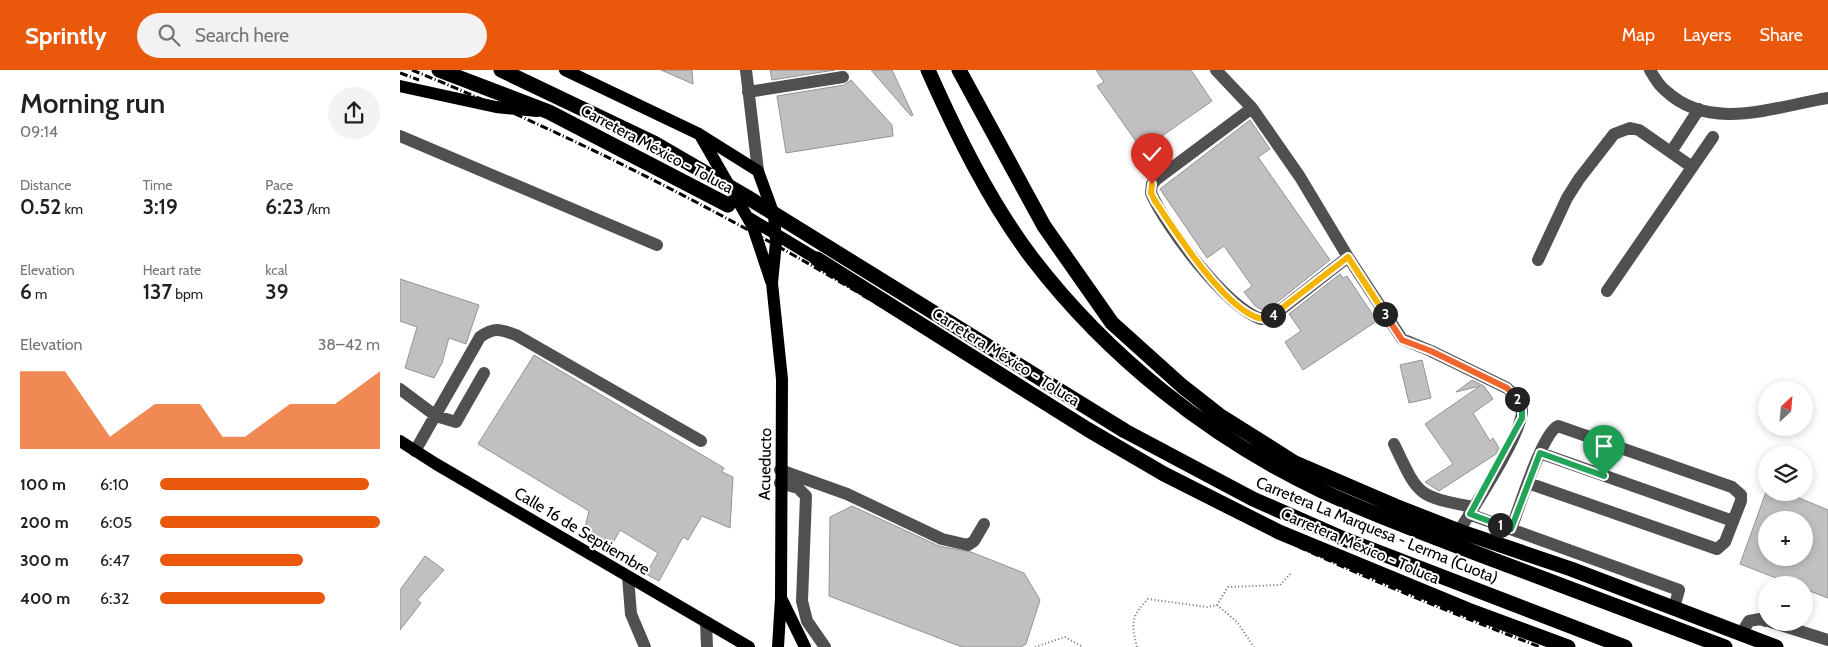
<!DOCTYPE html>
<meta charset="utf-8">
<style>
:root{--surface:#fff;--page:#f2f2f2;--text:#202124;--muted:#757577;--accent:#ea580c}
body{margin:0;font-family:Cabin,sans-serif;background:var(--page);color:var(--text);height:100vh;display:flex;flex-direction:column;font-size:19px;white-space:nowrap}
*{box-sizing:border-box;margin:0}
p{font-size:16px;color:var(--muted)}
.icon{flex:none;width:28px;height:28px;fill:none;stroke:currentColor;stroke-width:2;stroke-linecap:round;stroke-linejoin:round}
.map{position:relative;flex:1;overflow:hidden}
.side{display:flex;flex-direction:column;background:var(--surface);width:400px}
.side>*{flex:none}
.needle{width:32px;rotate:26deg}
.fabs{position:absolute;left:1358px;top:311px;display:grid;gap:10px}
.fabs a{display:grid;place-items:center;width:55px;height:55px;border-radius:50%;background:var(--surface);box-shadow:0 2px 8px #0003;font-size:25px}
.pin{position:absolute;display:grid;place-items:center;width:42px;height:42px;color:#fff;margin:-51px -21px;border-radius:50% 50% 50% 0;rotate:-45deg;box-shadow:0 0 5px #0007}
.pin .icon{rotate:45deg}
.km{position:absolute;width:25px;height:25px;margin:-12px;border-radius:50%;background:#222;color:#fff;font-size:14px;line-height:25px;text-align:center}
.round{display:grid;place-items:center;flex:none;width:52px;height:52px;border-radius:26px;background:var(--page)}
.summary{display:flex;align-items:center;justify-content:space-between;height:85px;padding:0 20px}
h1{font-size:28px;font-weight:600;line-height:38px}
.figures{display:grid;grid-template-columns:repeat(3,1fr);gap:8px;height:85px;padding:5px 20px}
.figures div{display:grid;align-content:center}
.figures b{font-size:21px;font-weight:600}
.figures small{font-size:14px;font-weight:400}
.figures p{font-size:14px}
.chart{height:140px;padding:10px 20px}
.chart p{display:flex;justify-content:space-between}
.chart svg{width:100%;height:90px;margin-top:5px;fill:var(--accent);opacity:.7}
ul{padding:0 20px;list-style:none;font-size:16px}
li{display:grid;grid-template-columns:80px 60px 1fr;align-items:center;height:38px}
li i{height:12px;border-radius:6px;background:var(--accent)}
header{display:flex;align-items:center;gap:30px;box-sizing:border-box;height:70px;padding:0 25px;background:var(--accent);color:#fff}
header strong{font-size:24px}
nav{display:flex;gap:28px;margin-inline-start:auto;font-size:18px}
.search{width:350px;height:45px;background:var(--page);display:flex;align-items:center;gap:12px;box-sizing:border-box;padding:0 18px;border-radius:28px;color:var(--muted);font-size:19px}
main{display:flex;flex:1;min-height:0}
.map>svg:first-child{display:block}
.building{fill:#c0c0c0;stroke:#949494;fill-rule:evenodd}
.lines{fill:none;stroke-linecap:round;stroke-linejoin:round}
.path{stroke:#727272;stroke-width:2;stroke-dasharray:1 2.5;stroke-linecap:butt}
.minor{stroke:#505050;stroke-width:12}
.major{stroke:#000;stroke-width:12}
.highway{stroke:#000;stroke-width:15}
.rail{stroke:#000;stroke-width:3;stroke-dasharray:8 2.5 1 2.5;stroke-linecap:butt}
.split-1-casing{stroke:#fff;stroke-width:10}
.split-2-casing{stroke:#fff;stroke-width:10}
.split-3-casing{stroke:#fff;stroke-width:10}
.split-4-casing{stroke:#fff;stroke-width:10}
.split-5-casing{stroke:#fff;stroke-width:10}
.split-1{stroke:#22a559;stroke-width:6}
.split-2{stroke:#22a559;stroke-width:6}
.split-3{stroke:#f0652b;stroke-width:6}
.split-4{stroke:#f5b400;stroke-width:6}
.split-5{stroke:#f5b400;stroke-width:6}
.labels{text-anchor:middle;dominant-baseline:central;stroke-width:4;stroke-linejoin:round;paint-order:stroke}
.street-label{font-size:16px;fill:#000;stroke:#fff}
</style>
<header>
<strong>Sprintly</strong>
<div class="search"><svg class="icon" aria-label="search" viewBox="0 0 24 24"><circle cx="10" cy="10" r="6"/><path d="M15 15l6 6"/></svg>Search here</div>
<nav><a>Map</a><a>Layers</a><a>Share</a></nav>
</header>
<main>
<section class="side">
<div class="summary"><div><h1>Morning run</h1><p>09:14</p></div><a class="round"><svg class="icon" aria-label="share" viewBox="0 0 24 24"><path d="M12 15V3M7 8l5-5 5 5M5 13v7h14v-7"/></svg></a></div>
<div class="figures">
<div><p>Distance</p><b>0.52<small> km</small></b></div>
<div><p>Time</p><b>3:19</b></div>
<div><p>Pace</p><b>6:23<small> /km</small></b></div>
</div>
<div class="figures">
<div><p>Elevation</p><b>6<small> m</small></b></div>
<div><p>Heart rate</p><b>137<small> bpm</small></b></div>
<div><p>kcal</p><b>39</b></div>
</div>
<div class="chart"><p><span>Elevation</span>38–42 m</p>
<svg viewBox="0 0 160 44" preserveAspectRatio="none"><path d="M0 44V6L10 6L20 6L30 22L40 38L50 30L60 22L70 22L80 22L90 38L100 38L110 30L120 22L130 22L140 22L150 14L160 6V44z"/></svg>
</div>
<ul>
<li><b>100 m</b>6:10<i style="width:95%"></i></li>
<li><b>200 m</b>6:05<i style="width:100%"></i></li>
<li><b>300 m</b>6:47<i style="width:65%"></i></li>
<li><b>400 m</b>6:32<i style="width:75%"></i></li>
</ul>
</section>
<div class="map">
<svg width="1428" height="577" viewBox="0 0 1428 577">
<rect width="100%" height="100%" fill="#fff"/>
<!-- building -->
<path class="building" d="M261,0h31l1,14z
M370,0h65l-63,10z
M471,0h21l21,45 -2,1z
M696,0h95l21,31 -70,49 -45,-64 7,-4z
M451,10l41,45 1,11 -107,17 -9,-57 67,-11z
M850,50l20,29 -12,8 72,103 -60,48 -8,2 -7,-4 -11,-14 8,-6 -28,-40 -17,12 -47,-69z
M940,204l3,4 4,-2 30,45 -74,49 -18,-28 16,-11 -12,-17z
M0,209l79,26 -13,39 -17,-6 -7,25 -8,15 -29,-10 12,-41 -17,-6z
M134,285l190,113 -2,4 11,5 -3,51 -28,-12 -14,24 -5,-3 -24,44 -13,-7 12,-21 -38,-23 -11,20 -26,-15 6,-24 -111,-67z
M1022,290l9,38 -22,5 -9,-38z
M1072,310l12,6 9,13 -20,14 17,28 3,-3 6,10 -3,6 -57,37 -14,-9 28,-18 -28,-40 55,-38 -24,6z
M1366,422h19l43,18v88l-24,-9v-4h-10l-54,-21zM1366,450h38v38h-38z
M452,436l87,40 32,6 53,21 16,27 -14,44 -5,3h-59l-133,-51 1,-79z
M25,486l19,14 -27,30 4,3 -21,27v-40z"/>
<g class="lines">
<!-- path -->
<path class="path" d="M817,535l20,17 17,25
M635,577l30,-10 18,10
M737,577c-6,-23 -6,-31 11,-48l59,8 10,-2 11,-18 52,-2 12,-13"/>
<!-- minor -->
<path class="minor" d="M346,0l12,101
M816,0l36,38 -95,71 -5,5 -1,9c15,34 74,113 110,126l13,-4 74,-58
M1250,0c4,7 9,16 16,21 45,42 111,15 162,7
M348,22l95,-15
M852,38l48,69 48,80 54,82 29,12 76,37c7,6 14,13 15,22 1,23 -49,98 -63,121
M0,66l257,109
M1271,82l28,-43
M1138,190l29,-62 12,-19 35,-45 16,-6 9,2 53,37
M1207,221l106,-154
M0,319l36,27 20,6 28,-49
M994,374c25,52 22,52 79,63
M15,381l65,-114c14,-10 20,-8 36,-2l185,106
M1140,383l193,68
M380,400l67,24 95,45 26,6 6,-4 10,-17
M380,413l18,5 8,8 -4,105 5,20 18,26
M1069,444l210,76 -5,18
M1111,459c8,-20 31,-96 47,-103l174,61 9,8v6l-16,41 -8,7 -189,-66
M228,507l3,37 14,33
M306,552l1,25
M1371,552l57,18
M1341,564l8,-13 11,-2 6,2"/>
<!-- major -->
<path class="major" d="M165,0l134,64 59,37 16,44 2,27 -4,41 10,96 -1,219 -3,49
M0,16l96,21 41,4
M300,65l53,92 18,54
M349,148l68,41
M0,371l36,23 313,183
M382,530l23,47"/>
<!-- highway -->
<path class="highway" d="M39,0l110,42 179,93
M101,0l153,73 93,54 378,234 128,68 91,40 281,108
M528,0c29,65 61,131 104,188 76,99 178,180 290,233 56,26 115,47 172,69 77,29 154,58 231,87
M559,0l85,156 68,97 70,63 37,29 76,48 100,43 64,25 112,38 205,78
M417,189l270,170 77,45 115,58 189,78 100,37"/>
<!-- rail -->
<path class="rail" d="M12,0c163,66 321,147 472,238 97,58 190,122 289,176 118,64 242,115 367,163
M0,3l19,7"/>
</g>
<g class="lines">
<defs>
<path id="split-1" d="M1100,455l11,4 29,-76 64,23"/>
<path id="split-2" d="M1100,455l-30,-11 52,-96v-10l-5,-9"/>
<path id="split-3" d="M985,244l17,26 29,11 76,37 10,11"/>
<path id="split-4" d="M873,245l75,-58 37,57"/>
<path id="split-5" d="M752,114l-1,9 4,8c19,29 70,108 104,117 6,2 9,0 14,-3"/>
</defs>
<!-- split-1 casing -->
<use href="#split-1" class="split-1-casing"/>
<!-- split-2 casing -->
<use href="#split-2" class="split-2-casing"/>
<!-- split-3 casing -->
<use href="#split-3" class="split-3-casing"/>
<!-- split-4 casing -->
<use href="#split-4" class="split-4-casing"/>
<!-- split-5 casing -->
<use href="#split-5" class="split-5-casing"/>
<!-- split-1 -->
<use href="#split-1" class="split-1"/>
<!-- split-2 -->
<use href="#split-2" class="split-2"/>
<!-- split-3 -->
<use href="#split-3" class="split-3"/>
<!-- split-4 -->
<use href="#split-4" class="split-4"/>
<!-- split-5 -->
<use href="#split-5" class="split-5"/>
</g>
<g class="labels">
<!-- street labels -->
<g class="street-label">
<text transform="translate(257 79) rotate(28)">Carretera México - Toluca</text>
<text transform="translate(606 287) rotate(32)">Carretera México - Toluca</text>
<text transform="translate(365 394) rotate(-89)">Acueducto</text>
<text transform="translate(977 460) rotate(22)">Carretera La Marquesa - Lerma (Cuota)</text>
<text transform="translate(182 461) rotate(31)">Calle 16 de Septiembre</text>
<text transform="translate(960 476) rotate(23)">Carretera México - Toluca</text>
</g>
</g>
</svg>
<div class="fabs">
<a><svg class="needle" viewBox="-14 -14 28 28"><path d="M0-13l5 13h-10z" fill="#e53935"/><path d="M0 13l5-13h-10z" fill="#757577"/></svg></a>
<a><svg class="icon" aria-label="layers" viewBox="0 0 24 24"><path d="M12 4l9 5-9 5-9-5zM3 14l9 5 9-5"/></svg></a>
<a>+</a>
<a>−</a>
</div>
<div class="pin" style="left:1204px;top:406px;background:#1e9e55"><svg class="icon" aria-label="arrive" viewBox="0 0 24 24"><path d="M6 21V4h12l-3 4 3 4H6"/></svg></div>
<div class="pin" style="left:752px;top:114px;background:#d93025"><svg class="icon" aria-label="check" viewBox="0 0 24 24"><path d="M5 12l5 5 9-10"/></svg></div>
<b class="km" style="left:1100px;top:455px">1</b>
<b class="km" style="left:1117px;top:329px">2</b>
<b class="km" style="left:985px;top:244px">3</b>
<b class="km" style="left:873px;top:245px">4</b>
</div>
</main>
